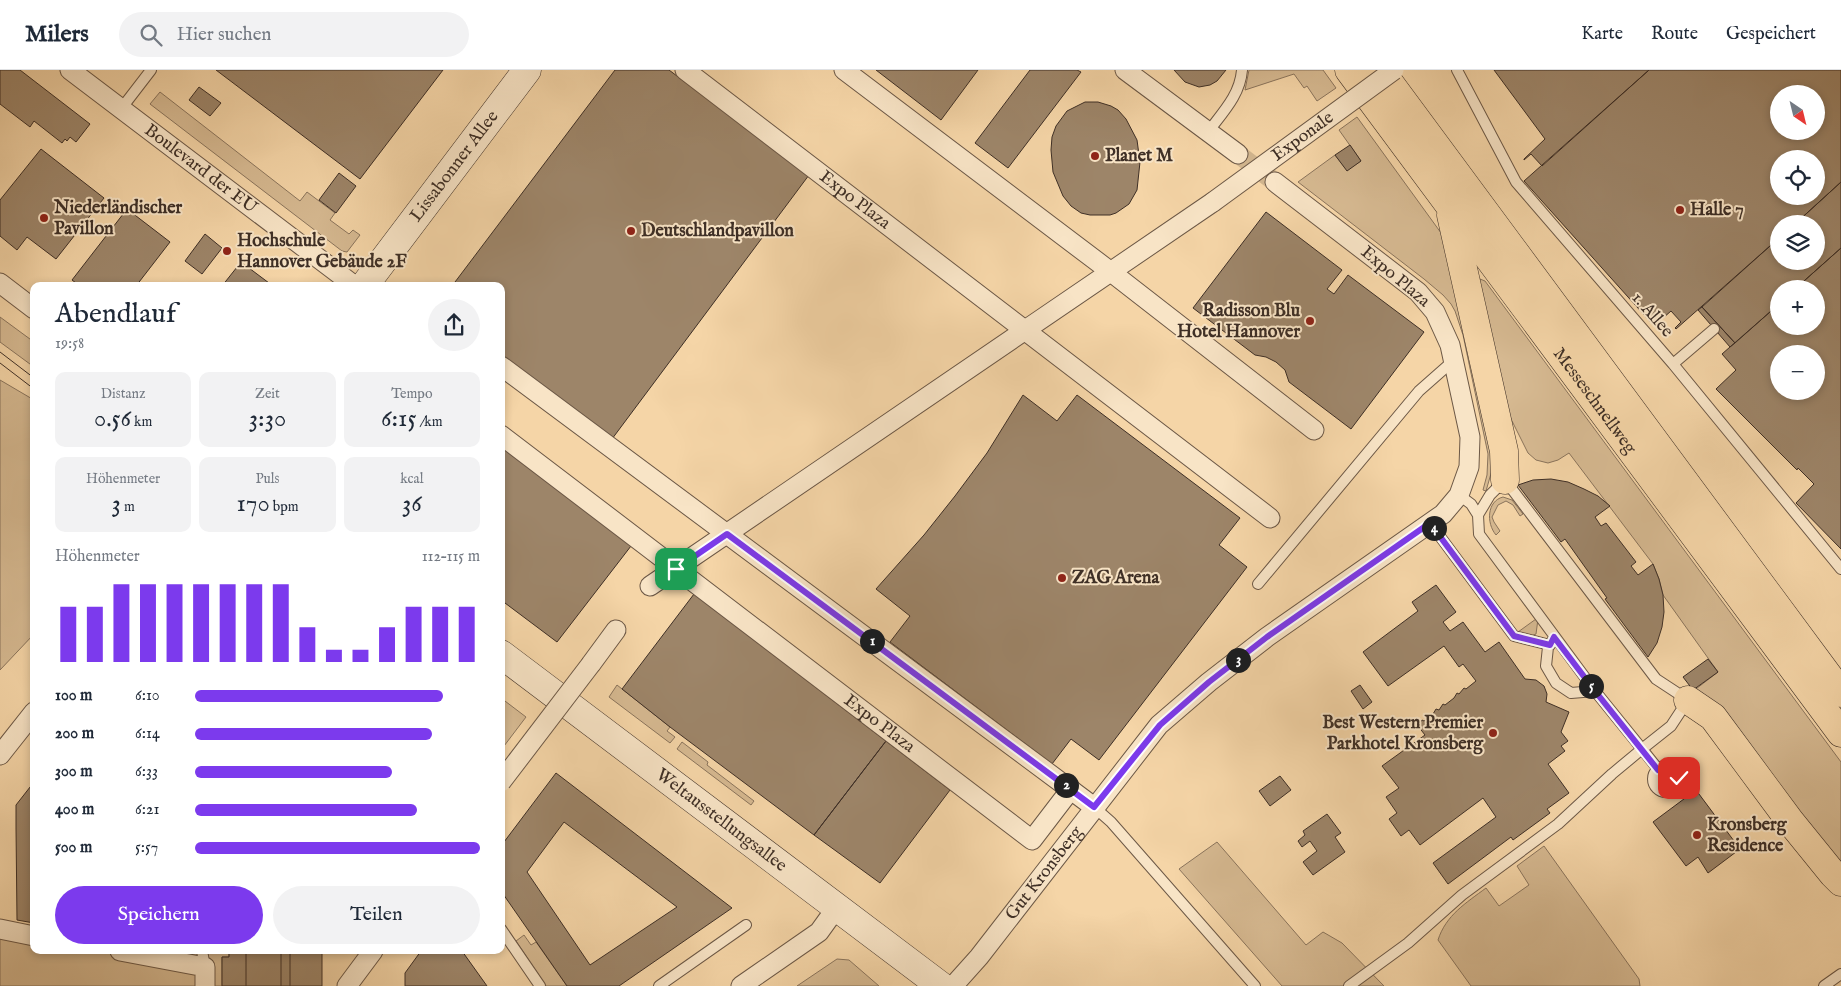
<!DOCTYPE html>
<html lang="de">
<meta charset="utf-8">
<style>
:root{--surface:#fff;--page:#f2f2f3;--text:#1f2937;--muted:#747a83;--line:#e0e1e3;--accent:#7c3aed}
body{margin:0;font-family:"IM FELL English",serif;background:var(--page);color:var(--text);height:100vh;display:flex;flex-direction:column;font-size:19px;white-space:nowrap}
*{box-sizing:border-box;margin:0}
p{font-size:16px;color:var(--muted)}
.icon{flex:none;width:28px;height:28px;fill:none;stroke:currentColor;stroke-width:2;stroke-linecap:round;stroke-linejoin:round}
.map{position:relative;flex:1;overflow:hidden}
.details{position:absolute;left:30px;top:212px;width:475px;height:672px;display:flex;flex-direction:column;background:var(--surface);border-radius:10px;box-shadow:0 2px 8px #0003}
.details>*{flex:none}
.needle{width:32px;rotate:145deg}
.fabs{position:absolute;left:1770px;top:15px;display:grid;gap:10px}
.fabs a{display:grid;place-items:center;width:55px;height:55px;border-radius:50%;background:var(--surface);box-shadow:0 2px 8px #0003;font-size:25px}
.pin{position:absolute;display:grid;place-items:center;width:42px;height:42px;color:#fff;margin:-21px;border-radius:10px;box-shadow:0 2px 8px #0006}
.km{position:absolute;width:25px;height:25px;margin:-12px;border-radius:50%;background:#222;color:#fff;font-size:14px;line-height:25px;text-align:center}
.round{display:grid;place-items:center;flex:none;width:52px;height:52px;border-radius:26px;background:var(--page)}
.headline{display:flex;align-items:center;justify-content:space-between;height:85px;padding:0 25px}
h1{font-size:28px;font-weight:600;line-height:38px}
.stats{display:grid;grid-template-columns:repeat(3,1fr);gap:8px;height:85px;padding:5px 25px}
.stats div{display:grid;align-content:center;border-radius:10px;background:var(--page);text-align:center}
.stats b{font-size:25px;font-weight:600}
.stats small{font-size:14px;font-weight:400}
.stats p{font-size:14px}
.chart{height:140px;padding:10px 25px}
.chart p{display:flex;justify-content:space-between}
.chart svg{width:100%;height:90px;margin-top:5px;stroke:var(--accent);stroke-width:6}
.cta{display:flex;gap:10px;margin-top:auto;padding:10px 25px}
.cta a{flex:1;height:58px;border-radius:30px;background:var(--accent);color:#fff;font-size:20px;font-weight:600;line-height:58px;text-align:center}
.cta a+a{background:var(--page);color:var(--text)}
ul{padding:0 25px;list-style:none;font-size:16px}
li{display:grid;grid-template-columns:80px 60px 1fr;align-items:center;height:38px}
li i{height:12px;border-radius:6px;background:var(--accent)}
header{display:flex;align-items:center;gap:30px;box-sizing:border-box;height:70px;padding:0 25px;background:var(--surface);border-bottom:1px solid var(--line)}
header strong{font-size:24px}
nav{display:flex;gap:28px;margin-inline-start:auto;font-size:18px}
.search{width:350px;height:45px;background:var(--page);display:flex;align-items:center;gap:12px;box-sizing:border-box;padding:0 18px;border-radius:28px;color:var(--muted);font-size:19px}
.map>svg:first-child{display:block}
.green{fill:#d6b991;stroke:#8a745c}
.building{fill:#9d8569;stroke:#3e2f26;fill-rule:evenodd}
.lines{fill:none;stroke-linecap:round;stroke-linejoin:round}
.street-tunnel{stroke:#d0b48d;stroke-width:19;stroke-dasharray:19 9;stroke-linecap:butt}
.lane-casing{stroke:#6c5846;stroke-width:12}
.street-casing{stroke:#6c5846;stroke-width:21}
.secondary-casing{stroke:#3e2f26;stroke-width:29}
.highway-casing{stroke:#3e2f26;stroke-width:29}
.lane{stroke:#f8e4c6;stroke-width:10}
.street{stroke:#f8e4c6;stroke-width:19}
.secondary{stroke:#f8e4c6;stroke-width:28}
.highway{stroke:#f5d5a7;stroke-width:28}
.tram{stroke:#3e2f26;stroke-width:1}
.street-bridge-casing{stroke:#6c5846;stroke-width:21;stroke-linecap:butt}
.street-bridge{stroke:#f8e4c6;stroke-width:19}
.route-casing{stroke:#fff;stroke-width:10}
.route{stroke:#7c3aed;stroke-width:6}
.poi-dot{fill:#8f2418;stroke:#f8e4c6;stroke-width:2}
.labels{text-anchor:middle;dominant-baseline:central;stroke-width:4;stroke-linejoin:round;paint-order:stroke}
.street-label{font-size:18px;fill:#3e2f26;stroke:#f8e4c6}
.poi-label{font-size:18px;font-weight:bold;fill:#3e2f26;stroke:#f8e4c6;text-anchor:start}
</style>
<header>
<strong>Milers</strong>
<div class="search"><svg class="icon" aria-label="search" viewBox="0 0 24 24"><circle cx="10" cy="10" r="6"/><path d="M15 15l6 6"/></svg>Hier suchen</div>
<nav><a>Karte</a><a>Route</a><a>Gespeichert</a></nav>
</header>
<div class="map">
<svg width="1841" height="916" viewBox="0 0 1841 916">
<rect width="100%" height="100%" fill="#f5d5a7"/>
<filter id="stains"><feTurbulence type="fractalNoise" baseFrequency=".004" numOctaves="4"/><feColorMatrix values="0 0 0 0 .2 0 0 0 0 .09 0 0 0 0 .02 0 0 0 .5 -.17"/></filter>
<radialGradient id="worn" r=".72"><stop offset=".6" stop-color="#630" stop-opacity="0"/><stop offset="1" stop-color="#630" stop-opacity=".3"/></radialGradient>
<!-- green -->
<path class="green" d="M1249,0h74l13,18 -19,13 -10,-15 -3,2 -10,-14 -49,16z
M160,22l140,109 7,-9 28,21 -5,7 19,14 4,-4 7,5 -13,17 -5,-1 -192,-147z
M1357,47l87,120 43,170 5,63 -6,21 -3,-1 4,-15 1,-21 -25,-119 -8,-24 -4,-7 -8,-9 -19,-16 -126,-97 37,-27 12,15 14,-9 -22,-31z
M1480,209l5,2 356,481v112l-149,-182 26,-20 -55,-77 -4,-16 -6,-15 -84,-111 -11,7 -10,3 -12,-3 -8,-7 -23,-46 -27,-127z
M0,247l34,25v25l-34,-25z
M0,310l34,20v234l-34,36z
M1503,427l9,3 11,14 -3,2 -7,-11 -7,-4 -8,4 -6,12 2,5 6,9 -4,4c-10,-12 -9,-34 7,-38z
M1536,549h2l-2,15 -5,2 -13,-4z
M617,615l53,42 -3,4 8,6 -5,6 -61,-46z
M501,628l25,19 -25,33z
M682,672l26,20 -1,3 47,36 -3,4 -74,-56z
M1217,772l89,103 17,-13 19,11 42,43h-102l-103,-117z
M1544,776l95,133 1,7h-169l-33,-46c8,-25 28,-37 48,-52l13,18 30,-21 -12,-19z
M0,859l34,5v17h195v6h-7v29h-222z
M524,865l7,10 5,-3 31,44h-21l-30,-45z
M837,889l12,1 30,26h-82z"/>
<!-- building -->
<path class="building" d="M0,0h20l70,54 -14,18 -6,-5 -3,4 -2,-2 -3,4 -28,-22 -4,6 -30,-23z
M216,0h227l-83,109z
M615,0h54l140,105 -200,268 -108,-83v-74h-49z
M876,0h102l-37,50z
M1030,0h47l4,2 -73,96 -33,-25z
M1174,0h52l-9,11 -7,4 -11,2 -14,-5z
M1494,0h155l-107,96 -11,-12 -7,6v-1l21,-20z
M1649,0h192v112l-46,42h-16v14l-103,91 -1,-1 6,-6 -10,-11 -17,15 -130,-145zM1779,24h37v37h-37zM1779,89h37v37h-37z
M199,17l22,16 -11,13 -21,-16z
M1085,32h13l13,4 7,4 8,9 11,21 3,22 -3,28 -8,14 -13,9 -6,2h-20l-9,-2 -10,-7 -8,-10 -10,-24 -2,-22 1,-13 4,-11 11,-15z
M1350,75l11,16 -14,10 -12,-16z
M41,79l63,49 -48,61 -29,-22 -10,13 -17,-14v-36z
M339,103l17,13 -20,27 -17,-13z
M1841,112v66l-46,41h-16v15l-44,39 -33,-36 77,-69v23h37v-37h-21z
M127,139l43,33 -34,44h-56l-8,-6z
M1266,142l76,58 -15,19 7,5 14,-19 76,57 -73,97 -62,-47 -4,-12 -9,-8 -10,-5 -11,-2 -62,-47z
M205,164l17,14 -20,26 -17,-13z
M1841,178v301l-45,-46 18,-19 -16,-16 -1,2 -81,-81 20,-19 -14,-16 57,-50v22h37v-37h-21zM1779,284h37v37h-37z
M241,192l32,24h-51z
M1702,237l33,36 -5,4 -32,-37z
M1023,325l34,26 20,-26 163,123 -21,27 28,22 -148,193 -28,-21 -19,25 -162,-122 20,-26 -34,-27 48,-54 31,-39 32,-43z
M501,377l130,99 -74,96 -56,-42z
M1551,409l17,3 16,7 14,7 12,10 -15,11 6,9 5,-3 30,39 -5,4 7,9 15,-11 6,15 4,16 1,17 -2,15 -5,16 -9,14 -43,-58 2,-1 -42,-59 -4,3 -43,-57 15,-5z
M1436,515l20,27 -13,10 7,9 13,-9 22,30 14,-10 26,37 11,1 8,6 3,8 -1,8 23,10 -8,20 7,9 -7,5 4,5 -17,13 21,29 -22,16 3,4 -37,27 -2,-3 -63,47 -15,-21 63,-46 -13,-19 -63,47 -11,-15 -8,6 -12,-17 8,-6 -11,-16 13,-9 -17,-22 43,-31 -7,-9 4,-6 2,1 9,-7 3,-5 3,1 4,-6 2,1 9,-7 3,-5 2,1 5,-6 2,1 10,-8 -13,-17 -4,3 -15,-21 -56,40 -25,-34 55,-41 -6,-9z
M694,524l192,147 -72,94 -144,-108 -48,-38z
M1708,589l10,13 -25,18 -10,-13z
M1360,615l12,17 -9,7 -12,-18z
M886,671l64,49 -70,93 -66,-48z
M556,703l176,135 -113,78h-52l-66,-95v-45zM564,752l113,85 -87,58 -63,-93z
M1280,706l11,14 -21,16 -11,-15z
M34,712v141l-17,-3 -1,-92v-23z
M1696,720l44,59 -32,24 -10,-16 -12,9 -33,-44z
M1327,744l14,19 -6,4 10,15 -32,23 -10,-13 14,-11 -7,-10 -8,6 -4,-6 7,-6 -2,-4z
M229,881h93v35h-100v-29h7z
M421,881h41l25,35h-82v-13z"/>
<g class="lines">
<!-- street-tunnel -->
<path class="street-tunnel" d="M1238,84l37,28"/>
<defs>
<path id="lane" d="M1457,0l59,112 157,182 168,205
M121,39l30,-39
M1208,62c15,-20 32,-37 34,-62
M1673,294l41,-35
M1459,425l12,9 7,11 12,-20 15,-15 151,199 32,21 -17,26 -29,23 -47,-58 -24,2 -15,-10 -10,-17 2,-19 7,-10
M1478,445l1,19 116,157
M1430,453l84,113 36,9
M1258,514l161,-193 34,-30
M1653 709a13 13 0 1 1 26 0a13 13 0 1 1-26 0Z
M1094,737l17,15 144,164
M501,859l39,57
M202,881l3,16
M659,916l87,-61
M1349,916l59,-43 54,-48 96,-71 54,-50 30,-25 16,20
M1824,916l17,-12"/>
<g id="street">
<path id="s1" d="M70,0l285,216"/>
<path id="s2" d="M685,0l585,448"/>
<path d="M844,0l267,202 203,158"/>
<path d="M1125,0l113,84"/>
<path d="M0,213l34,26"/>
<path d="M501,296l593,441"/>
<path id="s3" d="M501,365l531,405 39,-51"/>
<path d="M650,516l563,-384"/>
<path d="M591,594l25,-34"/>
<path d="M0,685l34,-43"/>
<path d="M0,859l34,7"/>
<path d="M120,881l85,16v19"/>
<path d="M347,916l26,-35"/>
<path d="M741,916l78,-54 18,-25"/>
<path id="s4" d="M953,916l26,-29 180,-232 50,-43 58,-45 176,-123 16,-19 10,-28 1,-30 -20,-92 -15,-33 -17,-20 -143,-110"/>
</g>
<g id="secondary">
<path id="s5" d="M364,216l163,-216"/>
<path id="s6" d="M501,584l440,332"/>
</g>
<g id="highway">
<path id="s7" d="M1349,0l492,663"/>
<path d="M1380,0l461,623"/>
<path d="M1451,145l53,236 1,29"/>
<path d="M1688,630l25,17 77,104 43,53 8,8"/>
</g>
</defs>
<!-- lane casing -->
<use href="#lane" class="lane-casing"/>
<!-- street casing -->
<use href="#street" class="street-casing"/>
<!-- secondary casing -->
<use href="#secondary" class="secondary-casing"/>
<!-- highway casing -->
<use href="#highway" class="highway-casing"/>
<!-- lane -->
<use href="#lane" class="lane"/>
<!-- street -->
<use href="#street" class="street"/>
<!-- secondary -->
<use href="#secondary" class="secondary"/>
<!-- highway -->
<use href="#highway" class="highway"/>
<!-- tram -->
<path class="tram" d="M0,282l34,26
M0,293l34,26
M246,881v35
M281,881v35
M290,881v35"/>
<defs>
<g id="street-bridge">
<path id="s8" d="M1213,132l181,-132"/>
<path d="M501,712l90,-118"/>
</g>
</defs>
<!-- street-bridge casing -->
<use href="#street-bridge" class="street-bridge-casing"/>
<!-- street-bridge -->
<use href="#street-bridge" class="street-bridge"/>
</g>
<g class="lines">
<defs>
<path id="route" d="M676,499l51,-35 367,273 66,-82 49,-43 58,-45 163,-114 84,113 36,9 4,-8 41,54 63,79c9,-6 18,-3 21,8"/>
</defs>
<!-- route casing -->
<use href="#route" class="route-casing"/>
<!-- route -->
<use href="#route" class="route"/>
</g>
<!-- markers -->
<g class="poi-dot">
<circle cx="1095" cy="86" r="5"/>
<circle cx="1680" cy="140" r="5"/>
<circle cx="44" cy="148" r="5"/>
<circle cx="631" cy="161" r="5"/>
<circle cx="227" cy="181" r="5"/>
<circle cx="1310" cy="251" r="5"/>
<circle cx="1062" cy="508" r="5"/>
<circle cx="1493" cy="663" r="5"/>
<circle cx="1697" cy="765" r="5"/>
</g>
<g class="labels">
<!-- street labels -->
<g class="street-label">
<text stroke="none"><textPath href="#s8" startOffset="111">Exponale</textPath></text>
<text stroke="none"><textPath href="#s5" startOffset="150">Lissabonner Allee</textPath></text>
<text stroke="none"><textPath href="#s1" startOffset="164">Boulevard der EU</textPath></text>
<text stroke="none"><textPath href="#s2" startOffset="214">Expo Plaza</textPath></text>
<text transform="translate(1395 207) rotate(40)">Expo Plaza</text>
<text transform="translate(1652 245) rotate(49)">1. Allee</text>
<text stroke="none"><textPath href="#s7" startOffset="412">Messeschnellweg</textPath></text>
<text stroke="none"><textPath href="#s3" startOffset="476">Expo Plaza</textPath></text>
<text stroke="none"><textPath href="#s6" startOffset="276">Weltausstellungsallee</textPath></text>
<text stroke="none"><textPath href="#s4" startOffset="145">Gut Kronsberg</textPath></text>
</g>
<!-- poi labels -->
<g class="poi-label">
<text x="1105" y="86">Planet M</text>
<text x="54" y="138">Niederländischer<tspan x="54" dy="21">Pavillon</tspan></text>
<text x="1690" y="140">Halle 7</text>
<text x="641" y="161">Deutschlandpavillon</text>
<text x="237" y="171">Hochschule<tspan x="237" dy="21">Hannover Gebäude 2F</tspan></text>
<text x="1300" y="241" text-anchor="end">Radisson Blu<tspan x="1300" dy="21">Hotel Hannover</tspan></text>
<text x="1072" y="508">ZAG Arena</text>
<text x="1483" y="653" text-anchor="end">Best Western Premier<tspan x="1483" dy="21">Parkhotel Kronsberg</tspan></text>
<text x="1707" y="755">Kronsberg<tspan x="1707" dy="21">Residence</tspan></text>
</g>
</g>
<rect width="100%" height="100%" filter="url(#stains)"/>
<rect width="100%" height="100%" fill="url(#worn)"/>
</svg>
<div class="fabs">
<a><svg class="needle" viewBox="-14 -14 28 28"><path d="M0-13l5 13h-10z" fill="#e53935"/><path d="M0 13l5-13h-10z" fill="#747a83"/></svg></a>
<a><svg class="icon" aria-label="locate" viewBox="0 0 24 24"><circle cx="12" cy="12" r="6"/><path d="M12 2v4M12 18v4M2 12h4M18 12h4"/></svg></a>
<a><svg class="icon" aria-label="layers" viewBox="0 0 24 24"><path d="M12 4l9 5-9 5-9-5zM3 14l9 5 9-5"/></svg></a>
<a>+</a>
<a>−</a>
</div>
<div class="pin" style="left:676px;top:499px;background:#1e9e55"><svg class="icon" aria-label="arrive" viewBox="0 0 24 24"><path d="M6 21V4h12l-3 4 3 4H6"/></svg></div>
<div class="pin" style="left:1679px;top:708px;background:#d93025"><svg class="icon" aria-label="check" viewBox="0 0 24 24"><path d="M5 12l5 5 9-10"/></svg></div>
<b class="km" style="left:872px;top:571px">1</b>
<b class="km" style="left:1066px;top:715px">2</b>
<b class="km" style="left:1238px;top:590px">3</b>
<b class="km" style="left:1434px;top:458px">4</b>
<b class="km" style="left:1591px;top:616px">5</b>
<section class="details">
<div class="headline"><div><h1>Abendlauf</h1><p>19:58</p></div><a class="round"><svg class="icon" aria-label="share" viewBox="0 0 24 24"><path d="M12 15V3M7 8l5-5 5 5M5 13v7h14v-7"/></svg></a></div>
<div class="stats">
<div><p>Distanz</p><b>0.56<small> km</small></b></div>
<div><p>Zeit</p><b>3:30</b></div>
<div><p>Tempo</p><b>6:15<small> /km</small></b></div>
</div>
<div class="stats">
<div><p>Höhenmeter</p><b>3<small> m</small></b></div>
<div><p>Puls</p><b>170<small> bpm</small></b></div>
<div><p>kcal</p><b>36</b></div>
</div>
<div class="chart"><p><span>Höhenmeter</span>112–115 m</p>
<svg viewBox="0 0 160 44" preserveAspectRatio="none"><path d="M5 44V17M15 44V17M25 44V6M35 44V6M45 44V6M55 44V6M65 44V6M75 44V6M85 44V6M95 44V27M105 44V38M115 44V38M125 44V27M135 44V17M145 44V17M155 44V17"/></svg>
</div>
<ul>
<li><b>100 m</b>6:10<i style="width:87%"></i></li>
<li><b>200 m</b>6:14<i style="width:83%"></i></li>
<li><b>300 m</b>6:33<i style="width:69%"></i></li>
<li><b>400 m</b>6:21<i style="width:78%"></i></li>
<li><b>500 m</b>5:57<i style="width:100%"></i></li>
</ul>
<div class="cta"><a>Speichern</a><a>Teilen</a></div>
</section>
</div>
